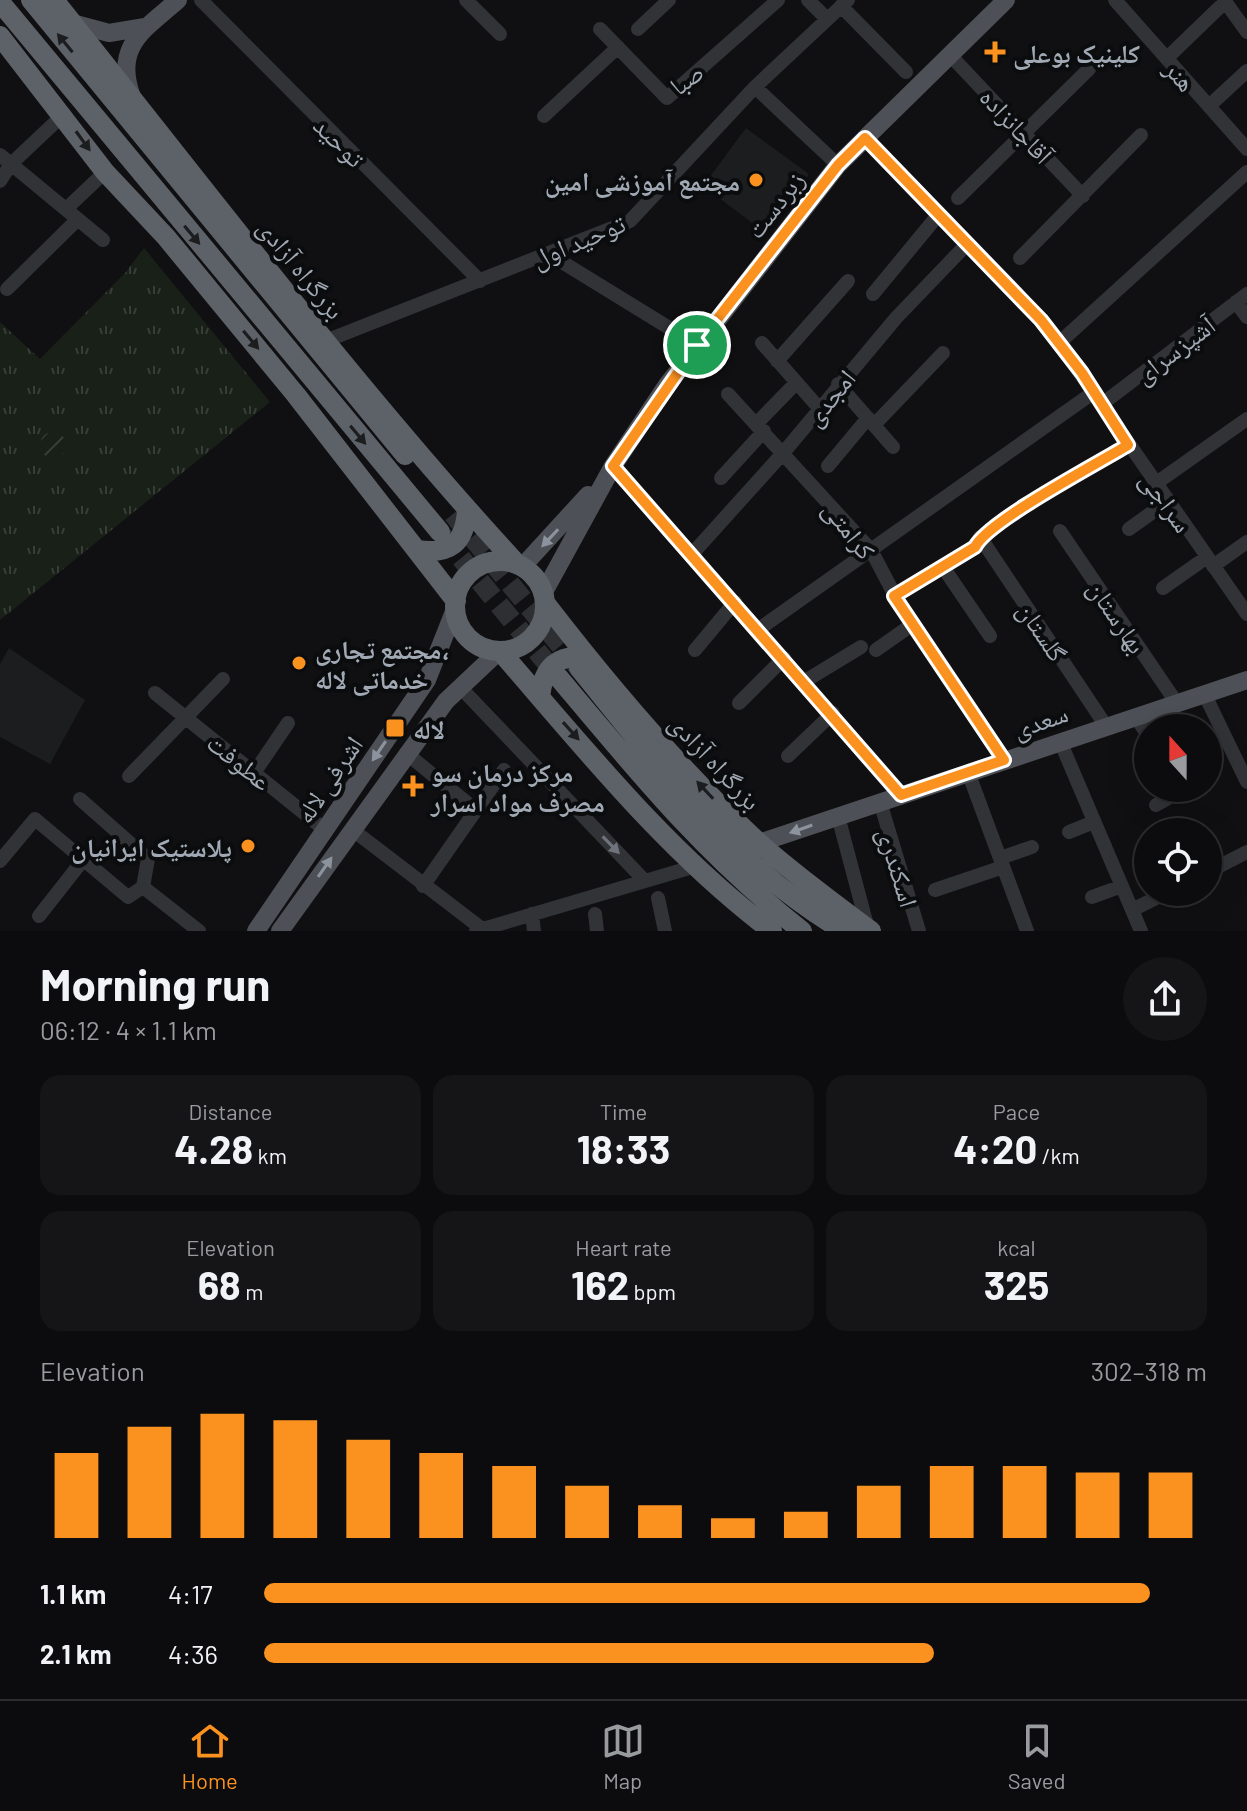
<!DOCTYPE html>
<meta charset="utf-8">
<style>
:root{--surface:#0c0c0e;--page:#151517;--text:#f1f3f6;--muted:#9a9b9e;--line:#2c2c2e;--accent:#fb921f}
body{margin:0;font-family:Barlow,"Noto Naskh Arabic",sans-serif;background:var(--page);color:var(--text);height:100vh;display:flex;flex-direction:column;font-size:30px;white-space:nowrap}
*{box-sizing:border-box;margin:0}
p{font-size:26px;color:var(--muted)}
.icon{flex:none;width:44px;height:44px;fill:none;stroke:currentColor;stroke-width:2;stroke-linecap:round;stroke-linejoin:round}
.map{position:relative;height:931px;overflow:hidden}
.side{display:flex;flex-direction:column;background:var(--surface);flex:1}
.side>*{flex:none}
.needle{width:52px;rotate:339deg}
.tools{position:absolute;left:1134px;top:714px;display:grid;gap:16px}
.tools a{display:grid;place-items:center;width:88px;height:88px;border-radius:50%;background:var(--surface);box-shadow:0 8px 32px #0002,0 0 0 2px var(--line);font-size:40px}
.pin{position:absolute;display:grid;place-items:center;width:68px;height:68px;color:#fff;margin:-34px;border:4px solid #fff;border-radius:50%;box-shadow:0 2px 8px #0007}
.round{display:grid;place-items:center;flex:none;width:84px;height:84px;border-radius:42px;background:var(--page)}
.headline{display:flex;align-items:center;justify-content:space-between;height:136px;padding:0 40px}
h1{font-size:44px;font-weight:700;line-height:60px}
.figures{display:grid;grid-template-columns:repeat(3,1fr);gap:12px;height:136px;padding:8px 40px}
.figures div{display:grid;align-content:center;border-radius:20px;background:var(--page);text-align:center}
.figures b{font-size:40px;font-weight:700}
.figures small{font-size:22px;font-weight:400}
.figures p{font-size:22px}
.chart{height:224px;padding:16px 40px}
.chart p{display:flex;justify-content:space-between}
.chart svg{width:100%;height:144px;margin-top:8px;stroke:var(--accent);stroke-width:6}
ul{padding:0 40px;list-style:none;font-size:26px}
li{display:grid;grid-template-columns:128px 96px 1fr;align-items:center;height:60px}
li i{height:20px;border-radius:10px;background:var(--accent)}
.tab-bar{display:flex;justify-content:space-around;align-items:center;height:112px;border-top:2px solid var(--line);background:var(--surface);font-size:22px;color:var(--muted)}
.tab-bar a{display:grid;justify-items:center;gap:4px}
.tab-bar .selected{color:var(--accent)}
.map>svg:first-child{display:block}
.built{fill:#1c1d1f}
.park{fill:url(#park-tufts)}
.garden{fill:url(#garden-furrows)}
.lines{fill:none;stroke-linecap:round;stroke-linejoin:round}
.highway-tunnel{stroke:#2d2f32;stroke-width:20;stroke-dasharray:20 10;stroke-linecap:butt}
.minor{stroke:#313337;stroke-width:14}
.major{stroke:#4d5056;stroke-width:18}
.highway{stroke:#5d6168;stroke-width:20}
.oneway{fill:#1b1d1f}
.oneway2{fill:#8c939c}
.oneway3{fill:#6f747c}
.route-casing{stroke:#fff;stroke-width:16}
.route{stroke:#fb921f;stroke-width:10}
.poi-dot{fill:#fb921f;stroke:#0b0c0d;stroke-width:3}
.labels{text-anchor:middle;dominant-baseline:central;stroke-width:8;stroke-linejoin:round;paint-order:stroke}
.poi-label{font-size:26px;font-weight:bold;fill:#a1a9b4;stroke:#0b0c0d;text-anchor:start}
.street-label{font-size:26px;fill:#a1a9b4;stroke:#0b0c0d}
</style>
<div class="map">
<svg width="1247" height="931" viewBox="0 0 1247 931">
<defs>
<pattern id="park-tufts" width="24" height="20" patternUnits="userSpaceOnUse" patternTransform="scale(2)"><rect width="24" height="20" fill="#182018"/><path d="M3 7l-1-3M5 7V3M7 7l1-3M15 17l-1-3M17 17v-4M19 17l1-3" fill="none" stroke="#363e37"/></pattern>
<pattern id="garden-furrows" width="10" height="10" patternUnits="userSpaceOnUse" patternTransform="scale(2)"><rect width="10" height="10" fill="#182018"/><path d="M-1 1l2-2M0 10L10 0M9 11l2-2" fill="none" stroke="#363e37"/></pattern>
</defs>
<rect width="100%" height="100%" fill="#101012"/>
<!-- built -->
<path class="built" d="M746,128l63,46 -42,60 -64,-48z
M9,648l76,52 -35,64 -50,-27v-73z"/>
<!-- park -->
<path class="park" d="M144,248l126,154 -270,218v-298l40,37 85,-86z"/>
<!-- garden -->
<path class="garden" d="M40 445a13 13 0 1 1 26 0a13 13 0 1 1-26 0Z"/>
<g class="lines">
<!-- highway-tunnel -->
<path class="highway-tunnel" d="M453,514l126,154
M442,535l117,143"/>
<!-- minor -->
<path class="minor" d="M201,0l279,281
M466,0l34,34
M808,0l19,19
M1115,0l132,149
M1224,0l23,32
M841,6l65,66
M600,29l67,69 111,-98
M638,29l31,-29
M950,55l133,141
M1167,58l58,-56
M755,87l83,78
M1209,106l38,-35
M544,116l74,-69
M865,138l151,154 43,51 188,271
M0,155l103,85
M0,181l11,-17 53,-50
M958,198l131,-129
M66,209l39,-37
M549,254l148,91
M1020,258l121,-123
M7,289l71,-70
M873,294l66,-80
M1236,302l11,15
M328,340l302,-119 125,-134 93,-87
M762,343l57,65
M1059,343l188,-171
M777,361l71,-80
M838,384l55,63
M728,394l143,156 30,57 103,153
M1102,404l145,-110
M757,423l39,-40
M874,425l69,-72
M613,466l288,329
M828,466l40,-48
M721,478l43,-47
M1155,484l92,-65
M1129,529l39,-28
M1060,531l116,171
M980,537l126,189
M693,553l91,-101 112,-134 72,-75
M1213,566l34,-24
M943,567l47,69
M1163,588l44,-31
M894,596l81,-49c12,-26 122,-83 153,-102
M759,629l335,-237
M695,650l40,-48
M876,650l37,-26
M805,681l56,-34
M461,688l184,193
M155,693l170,137
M1204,693l43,89
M739,703l45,-45
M1135,716l13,19
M1060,741l81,190
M406,753l66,54
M788,756l45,-43
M968,772l59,159
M254,773l34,-50
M129,776l94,-97
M80,799l68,60 -5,28
M880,802l39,129
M1156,805l30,-17
M838,816l30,113
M1069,832l25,-10
M362,837l123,94
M1000,858l32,-11
M0,861l35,-42 93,78 15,-10
M1208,872l39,-20
M423,886l81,-116
M143,887l56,44
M935,890l68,-23
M1092,897l30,-11
M658,898l7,33
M1132,910l36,-18
M532,914l2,17
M595,914l2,17
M39,916l44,-56
M476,931l220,-65"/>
<!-- major -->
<path class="major" d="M72,23l37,10 36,-6
M132,97c-19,-51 12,-67 46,-97
M523,566l65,-71
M544,592l69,-126 54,-81 171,-220 168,-165
M759,843l488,-163
M256,931l171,-251 28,-71
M280,931l166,-230 53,-50"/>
<!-- highway -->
<path class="highway" d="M31,0l374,455
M54,0c151,189 298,384 462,563
M0,2l440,530
M0,36l105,136 61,65 130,158 160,206
M417,550c33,5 48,-7 50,-40
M455 606a45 45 0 1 1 90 0a45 45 0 1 1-90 0Z
M546,604c64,83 133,165 210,236 36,33 77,62 115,91
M500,651c84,97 169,203 272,280
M579,668c79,97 155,199 265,263
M559,678c78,93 146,177 243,253
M540,697c3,-30 18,-44 48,-39"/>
</g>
<!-- one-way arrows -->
<defs><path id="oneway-solid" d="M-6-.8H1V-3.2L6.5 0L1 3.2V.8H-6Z" transform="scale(2)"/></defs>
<g class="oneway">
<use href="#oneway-solid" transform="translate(65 43) rotate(-129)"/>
<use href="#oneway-solid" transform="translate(83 141) rotate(54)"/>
<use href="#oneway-solid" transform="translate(192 235) rotate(50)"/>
<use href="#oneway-solid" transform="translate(251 340) rotate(50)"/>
<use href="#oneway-solid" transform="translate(358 435) rotate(50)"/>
<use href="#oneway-solid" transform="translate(571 731) rotate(48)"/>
<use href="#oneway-solid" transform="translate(705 790) rotate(-133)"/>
</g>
<g class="oneway2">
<use href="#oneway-solid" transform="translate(550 538) rotate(133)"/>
<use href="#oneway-solid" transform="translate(379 751) rotate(124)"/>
<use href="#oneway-solid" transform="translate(801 829) rotate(161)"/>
<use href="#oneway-solid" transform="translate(325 867) rotate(-55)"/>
</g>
<use class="oneway3" href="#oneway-solid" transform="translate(611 845) rotate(46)"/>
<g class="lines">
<defs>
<path id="route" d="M865,138l176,182 41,53 46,72c-31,19 -140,76 -153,102l-81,49 110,164 -103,35 -288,-329 84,-121 141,-180z"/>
</defs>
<!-- route casing -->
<use href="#route" class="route-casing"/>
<!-- route -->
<use href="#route" class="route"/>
</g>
<!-- markers -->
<g class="poi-dot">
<path d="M991 40h8v8h8v8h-8v8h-8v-8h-8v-8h8z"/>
<circle cx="756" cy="180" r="8"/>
<circle cx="299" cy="663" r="8"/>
<rect x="385" y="718" width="20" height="20" rx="4"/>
<path d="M409 774h8v8h8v8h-8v8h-8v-8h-8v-8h8z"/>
<circle cx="248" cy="846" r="8"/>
</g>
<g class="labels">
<!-- poi labels -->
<g class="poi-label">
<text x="1013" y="52">کلینیک بوعلی</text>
<text x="740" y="180" text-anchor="end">مجتمع آموزشی امین</text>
<text x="315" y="648">مجتمع تجاری،<tspan x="315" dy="30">خدماتی لاله</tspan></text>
<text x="413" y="728">لاله</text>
<text x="431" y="771">مرکز درمان سو<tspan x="431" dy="30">مصرف مواد اسرار</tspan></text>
<text x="232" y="846" text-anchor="end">پلاستیک ایرانیان</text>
</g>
<!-- street labels -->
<g class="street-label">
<text transform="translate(1181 75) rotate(49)">هنر</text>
<text transform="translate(686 78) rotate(-37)">صبا</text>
<text transform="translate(1017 125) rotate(47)">آقاجانزاده</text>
<text transform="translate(340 141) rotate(45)">توحید</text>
<text transform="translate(774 204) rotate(-52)">زبردست</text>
<text transform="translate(578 240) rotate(-23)">توحید اول</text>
<text transform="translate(302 268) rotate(51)">بزرگراه آزادی</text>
<text transform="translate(1174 349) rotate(-37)">آشپزسرای</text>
<text transform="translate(829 397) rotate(-51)">امجدی</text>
<text transform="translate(1167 501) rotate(54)">سراجی</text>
<text transform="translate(850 529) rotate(52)">کرامتی</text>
<text transform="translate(1118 616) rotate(56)">بهارستان</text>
<text transform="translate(1043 631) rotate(56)">گلستان</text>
<text transform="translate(1040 720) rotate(-19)">سعدی</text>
<text transform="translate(240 761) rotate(39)">عطوفت</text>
<text transform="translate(716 761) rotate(47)">بزرگراه آزادی</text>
<text transform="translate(328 779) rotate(-56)">اشرفی لاله</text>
<text transform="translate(899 867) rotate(73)">اسکندری</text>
</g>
</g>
</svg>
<div class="tools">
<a><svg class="needle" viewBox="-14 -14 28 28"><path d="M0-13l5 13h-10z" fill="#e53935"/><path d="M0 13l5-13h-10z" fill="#9a9b9e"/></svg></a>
<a><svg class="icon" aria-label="locate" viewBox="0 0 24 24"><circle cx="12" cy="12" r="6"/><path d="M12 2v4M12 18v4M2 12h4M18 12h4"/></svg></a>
</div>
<div class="pin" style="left:697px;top:345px;background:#1e9e55"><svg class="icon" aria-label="arrive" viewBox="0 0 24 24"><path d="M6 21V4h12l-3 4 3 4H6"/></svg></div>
</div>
<section class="side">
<div class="headline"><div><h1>Morning run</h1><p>06:12 · 4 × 1.1 km</p></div><a class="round"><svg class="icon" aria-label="share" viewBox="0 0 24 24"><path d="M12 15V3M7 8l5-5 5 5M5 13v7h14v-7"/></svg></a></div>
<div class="figures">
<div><p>Distance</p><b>4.28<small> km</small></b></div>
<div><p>Time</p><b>18:33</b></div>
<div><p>Pace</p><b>4:20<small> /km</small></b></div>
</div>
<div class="figures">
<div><p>Elevation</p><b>68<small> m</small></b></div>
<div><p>Heart rate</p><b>162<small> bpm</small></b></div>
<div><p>kcal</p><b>325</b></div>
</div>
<div class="chart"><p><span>Elevation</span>302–318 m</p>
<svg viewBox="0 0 160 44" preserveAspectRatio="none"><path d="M5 44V18M15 44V10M25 44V6M35 44V8M45 44V14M55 44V18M65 44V22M75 44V28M85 44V34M95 44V38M105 44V36M115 44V28M125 44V22M135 44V22M145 44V24M155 44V24"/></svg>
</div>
<ul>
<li><b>1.1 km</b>4:17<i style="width:94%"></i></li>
<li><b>2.1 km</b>4:36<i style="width:71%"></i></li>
</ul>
</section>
<nav class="tab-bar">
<a class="selected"><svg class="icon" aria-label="home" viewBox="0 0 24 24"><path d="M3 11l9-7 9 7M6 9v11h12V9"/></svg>Home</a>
<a><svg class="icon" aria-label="map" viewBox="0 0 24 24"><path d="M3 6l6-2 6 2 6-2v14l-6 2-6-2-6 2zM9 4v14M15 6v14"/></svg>Map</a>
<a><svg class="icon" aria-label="saved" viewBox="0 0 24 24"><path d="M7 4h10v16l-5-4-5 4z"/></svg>Saved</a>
</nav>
